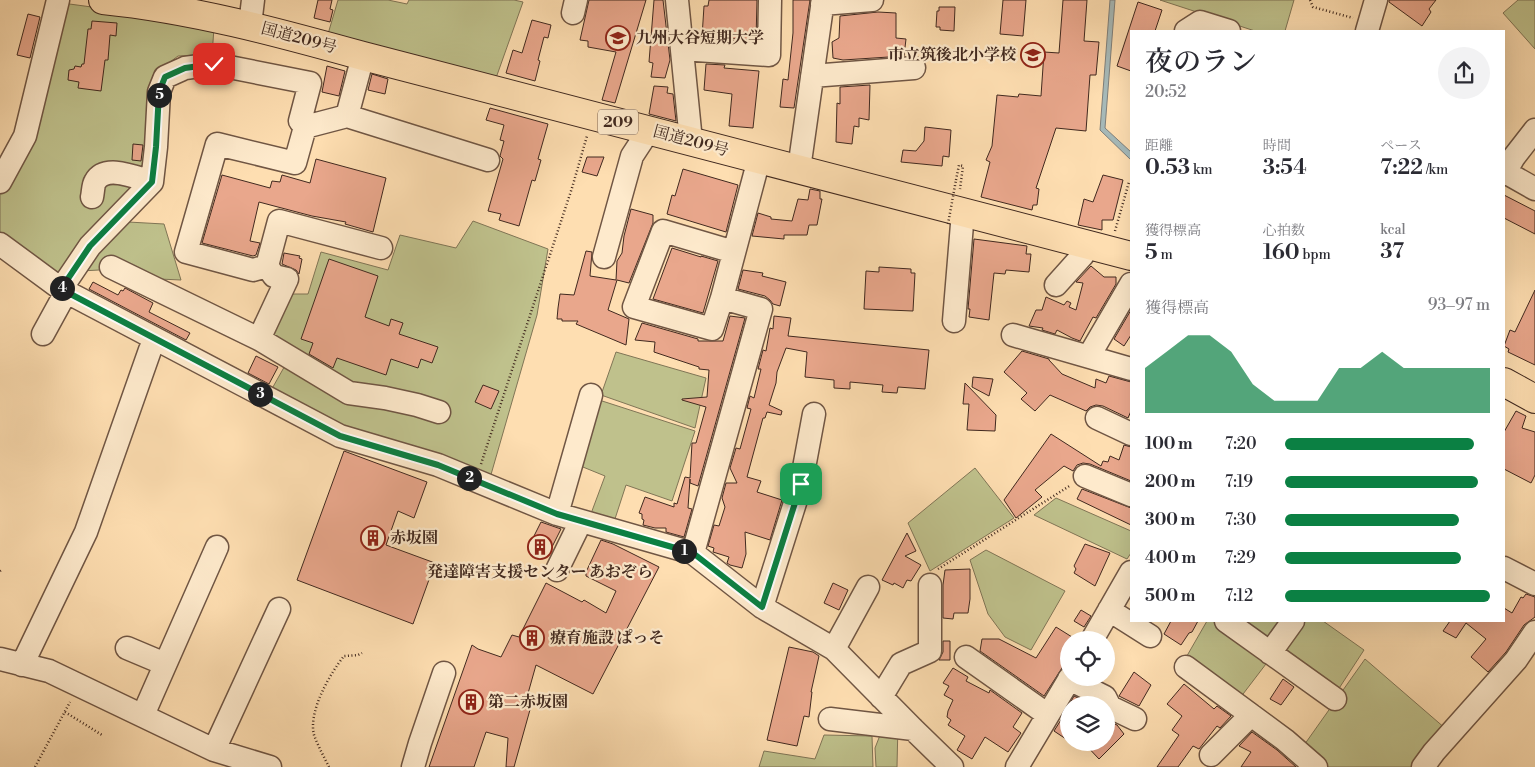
<!DOCTYPE html>
<html lang="ja">
<meta charset="utf-8">
<style>
:root{--surface:#fff;--page:#f2f2f3;--text:#2b2b33;--muted:#7c7c81;--accent:#0b8043}
body{margin:0;font-family:"Libre Bodoni","Noto Serif JP",serif;background:var(--page);color:var(--text);height:100vh;display:flex;flex-direction:column;font-size:19px;white-space:nowrap}
*{box-sizing:border-box;margin:0}
p{font-size:16px;color:var(--muted)}
.icon{flex:none;width:28px;height:28px;fill:none;stroke:currentColor;stroke-width:2;stroke-linecap:round;stroke-linejoin:round}
.map{position:relative;flex:1;overflow:hidden}
.drawer{position:absolute;left:1130px;top:30px;width:375px;height:592px;display:flex;flex-direction:column;background:var(--surface);border-radius:0px;box-shadow:0 5px 20px #0002}
.drawer>*{flex:none}
.buttons{position:absolute;left:1060px;top:631px;display:grid;gap:10px}
.buttons a{display:grid;place-items:center;width:55px;height:55px;border-radius:50%;background:var(--surface);box-shadow:0 5px 20px #0002;font-size:25px}
.pin{position:absolute;display:grid;place-items:center;width:42px;height:42px;color:#fff;margin:-21px;border-radius:10px;box-shadow:0 2px 8px #0006}
.km{position:absolute;width:25px;height:25px;margin:-12px;border-radius:50%;background:#222;color:#fff;font-size:14px;line-height:25px;text-align:center}
.round{display:grid;place-items:center;flex:none;width:52px;height:52px;border-radius:26px;background:var(--page)}
.head{display:flex;align-items:center;justify-content:space-between;height:85px;padding:0 15px}
h1{font-size:28px;font-weight:600;line-height:38px}
.figures{display:grid;grid-template-columns:repeat(3,1fr);gap:8px;height:85px;padding:5px 15px}
.figures div{display:grid;align-content:center}
.figures b{font-size:21px;font-weight:600}
.figures small{font-size:14px;font-weight:400}
.figures p{font-size:14px}
.chart{height:140px;padding:10px 15px}
.chart p{display:flex;justify-content:space-between}
.chart svg{width:100%;height:90px;margin-top:5px;fill:var(--accent);opacity:.7}
ul{padding:0 15px;list-style:none;font-size:16px}
li{display:grid;grid-template-columns:80px 60px 1fr;align-items:center;height:38px}
li i{height:12px;border-radius:6px;background:var(--accent)}
.map>svg:first-child{display:block}
.green{fill:#bfc18c;stroke:#807556}
.water{fill:#a6b9b8;stroke:#7e7f7b}
.building{fill:#e9a78c;stroke:#41291f}
.lines{fill:none;stroke-linecap:round;stroke-linejoin:round}
.minor-casing{stroke:#705644;stroke-width:25}
.highway-casing{stroke:#41291f;stroke-width:30}
.path{stroke:#41291f;stroke-width:2.5;stroke-dasharray:1 2.5;stroke-linecap:butt}
.minor{stroke:#feeacc;stroke-width:22}
.highway{stroke:#fedeb1;stroke-width:28}
.path-bridge{stroke:#41291f;stroke-width:2.5;stroke-dasharray:1 2.5;stroke-linecap:butt}
.route-casing{stroke:#fff;stroke-width:10}
.route{stroke:#0b8043;stroke-width:6}
.labels{text-anchor:middle;dominant-baseline:central;stroke-width:4.5;stroke-linejoin:round;paint-order:stroke}
.shield{fill:#feeacc;stroke:#7a6353;stroke-width:1}
.shield-label{font-size:15px;font-weight:bold;fill:#41291f}
.street-label{font-size:16px;fill:#41291f;stroke:#feeacc}
.poi-label{font-size:16px;font-weight:bold;fill:#41291f;stroke:#feeacc;text-anchor:start}
</style>
<div class="map">
<svg width="1535" height="767" viewBox="0 0 1535 767">
<rect width="100%" height="100%" fill="#fedeb1"/>
<filter id="stains"><feTurbulence type="fractalNoise" baseFrequency=".004" numOctaves="4"/><feColorMatrix values="0 0 0 0 .2 0 0 0 0 .09 0 0 0 0 .02 0 0 0 .5 -.17"/></filter>
<radialGradient id="worn" r=".72"><stop offset=".6" stop-color="#630" stop-opacity="0"/><stop offset="1" stop-color="#630" stop-opacity=".3"/></radialGradient>
<!-- green -->
<path class="green" d="M338,0h50l19,4 2,-4h105l9,2 -27,76 -168,-44z
M1160,0h134l-9,31h-30z
M1518,0h17v49l-32,-36z
M62,3l52,7 100,18 -2,27 -34,1 -25,19 -6,96 -87,112 -60,-46v-46z
M473,221l75,28 -11,66 -47,163 -149,-49 -72,-35 18,-32 -19,-22 20,-46h20l13,-42 67,18 12,-35 56,13z
M128,222l36,2 17,56 -22,-1 -46,-23 -14,14 -18,1z
M616,352l90,26 -11,50 -94,-33z
M596,399l99,32 -23,70 -46,-16 -13,40 -24,-6 16,-43 -27,-11z
M975,468l39,50 -84,53 -22,-48z
M1056,498l75,33v22l-4,6 -93,-44z
M986,550l79,41 -34,59 -26,-13 -17,-23 -18,-54z
M1207,621h8l54,39 -29,38 -56,-37z
M1236,621h49l-17,24z
M1296,621h27l41,29 -28,43 -60,-42z
M1365,659l81,70 -29,38h-96l-19,-19z
M898,724l-1,43h-21l-1,-19 9,-23z
M824,735l48,1 1,31h-114l5,-16 51,8z"/>
<!-- water -->
<path class="water" d="M1110,0h5l-10,128 26,24v8l-31,-30z"/>
<!-- building -->
<path class="building" d="M318,0h14l-2,9 3,1 -3,12 -16,-4z
M589,0h57l-31,103 -13,-3 14,-48 -28,-5v-6l-8,-1z
M654,0h9l7,60 -5,18 -14,-1 2,-14 -4,-1z
M709,0h48l-1,40 -54,-3 2,-31h4z
M793,0h17l-16,108 -14,-1 3,-28 5,1 5,-47z
M1003,0h23l-3,36 -23,-2z
M1063,0h24l-3,41 15,1 -3,33h-6l-4,56 -30,-3 -20,60 3,1 -2,16h-4l-1,5 -51,-13 9,-35 -4,-2 6,-14 5,-51 21,2 1,-3 22,2 3,-44 15,1z
M1389,0h47l-7,9 2,3 -9,14 -33,-24z
M1138,2l24,8 -7,21h-24v40l-14,-5z
M939,7h16l-1,24 -14,-1v-3h-4l1,-16h2z
M878,12l18,1v25l10,1 -2,17 -61,4 -10,-2 -1,-16 7,-4 1,-22z
M28,14l12,3 -10,41 -13,-3z
M532,20l19,5 -3,13 -4,-1 -6,23 2,1 -5,20 -29,-8 7,-23 9,3z
M92,21l25,2 -1,13 -6,-1 -2,25h-3l-4,31 -23,-3 1,-6 -11,-2 1,-10 5,-1 1,-3 6,1 1,-3h2l4,-35h3z
M706,64l19,1 -1,3 35,3 -6,57 -24,-2 3,-32 -28,-4z
M327,66l18,5 -6,25 -17,-4z
M372,74l16,5 -3,15 -17,-4z
M870,85l-1,35 -10,-2v9l-5,-1 -2,18 -16,-2 1,-39 3,1v-17z
M654,86l14,1 -1,6 6,1 3,27 -27,-7z
M490,108l58,16 -10,35 3,1 -6,21 -3,-1 -13,46 -20,-6 2,-6 -13,-3 15,-52 -3,-3 4,-15 -4,-1 4,-15 -18,-5z
M925,127l26,3 -2,27 -6,-1 -1,10 -41,-4 2,-12 13,1 8,-10z
M133,144l10,1 -2,16 -9,-1z
M587,157h17l-7,19 -15,-4z
M316,159l70,19 -13,54 -28,-8 1,-2 -34,-6 -53,-14 -9,39 10,2 -4,12 -3,1 -51,-13 20,-68 48,13 2,-7 8,1 2,-7 28,8z
M683,169l55,16 -12,47 -59,-18 5,-19 3,1z
M1103,175l20,5 -10,40h-11v10l-24,-5 6,-26 9,3z
M810,189l10,2v8h2l-5,26h-8l-2,10h-23v4l-32,-3 6,-23 13,4v2l21,2 6,-22 10,1z
M1504,195l31,16v23l-31,-16z
M631,209l22,6v8l-24,60 -12,-3 -9,30 21,9 -3,26 -50,-21 2,-3h-16v-2h-5l1,-11 2,-14 14,1 12,-44 6,1 -2,24 26,4 1,-19 5,-8 2,-17z
M974,239l53,7 -1,8h5l-2,18 -23,-2 -1,4 -11,-1 -5,47 -20,-3 1,-8h-2z
M672,248l29,9v-1l17,5 -15,52 -50,-14z
M284,253l16,3 -1,2 3,1 -3,15 -3,-4 -14,-6z
M329,259l49,17 -13,41 24,9 2,-7 12,4 -4,11 39,13 -6,16 -11,-4 -3,9 -27,-9 -5,16 -49,-17 -4,10 -24,-14 4,-11 -12,-4z
M1091,266l13,11h12v7l-20,34 -3,-1 -13,24 -8,-3 -15,-8 -2,4 -13,-4 1,-2 -14,-2 7,-16h6l4,-13 18,8 3,-4 4,2 -2,4 7,3 7,-27 -7,-1z
M879,267l32,2v4h4l-2,38 -49,-2 2,-38 13,1z
M743,270l20,3 -1,3 24,6 -6,24 -7,-2 -3,-4 -5,-4 -27,-7z
M93,282l25,13 3,-5 2,1 2,-3 28,15 -4,9 41,21 -4,7 -97,-51z
M1535,290v75l-27,-13 1,-3 -5,-3 6,-16 5,2z
M1131,310v25l-7,11 -10,-7z
M730,316l15,2 -47,168 -8,-3v-4l-2,29 4,1 -8,28 -18,-5v-4h-11l-12,-3 1,-5 -2,-1v-5l-3,-1 6,-16 29,10v-4l3,1 8,-27 5,1 2,-35h4l10,-36 -24,-7v-1l25,-2 2,-27 -10,-1v-2l-45,-15 1,-10 -20,-2 7,-17 56,16v2h25z
M774,316l17,2 -3,18 141,14 -4,39 -27,-2 -1,6 -15,-1 1,-7 -33,-3v7l-16,-1v-8l-29,-3 2,-25 -21,-4 -9,24 -1,11 -7,22 13,6 -1,4 -14,-3 -2,6h-2l-16,59 14,4 -4,11 25,8 -12,40 -25,-8 1,22 -4,14 -12,-3 -3,-2 2,-6 -16,-5 1,-4 -6,-2 6,-21 5,1 6,-19 -3,-9 4,-15h11l-7,-15 6,-20 4,1 11,-40 -4,-1 3,-12 4,2 7,-29h-3l5,-19 3,1 4,-23 3,1z
M1022,351l27,8v1l13,14 33,14 1,-9 10,4 3,-7 22,6v29l-3,7 -25,-12 -7,-1 -6,2 -4,4 -36,-16 -15,16 -14,-12 6,-6 -23,-21z
M256,356l22,11 -9,17 -21,-11z
M973,377l20,2 -4,17 -17,-9z
M965,383l31,32 -1,16 -28,-1 2,-26h-6z
M483,385l16,6 -8,18 -16,-7z
M1516,411l10,5 -4,12 13,4v43l-4,8 -27,-14v-37z
M1051,434l50,32 2,-5 5,1 2,-6 9,4 5,-15 7,2v34l-41,-17 -7,-1 -6,2 -4,6 -9,-5 -29,24 7,7 -26,21 -12,-18z
M344,451l83,31 -13,36 -16,-7 -12,34 49,18 -22,61 -116,-44z
M1082,489l49,19v17l-54,-26z
M541,522l20,7 -14,28 -19,-9z
M907,533l9,18 -11,5 16,9 -10,16 -4,-1 -4,8 -9,-5 -1,2 -11,-5z
M601,540l12,4 46,23 -66,127 -57,-29 -9,32 6,2 -19,68h-8l2,-29 -22,-6 -12,35h-45l43,-122 6,4 23,8 11,-22 7,2 27,-54 36,19 2,-2 22,13 10,-22 -30,-15v-4z
M1085,544l25,9 -15,33 -21,-13 2,-4 -2,-3z
M970,569v30l-2,14h-14l-1,6 -10,-1v-33l2,-15z
M833,583l15,7 -9,20 -15,-7z
M1526,594l9,3v20l-11,8 -18,27 -18,20 -17,-15 15,-18 -20,-16 -10,15 -13,-7 7,-10h54v-13l8,5 9,-16 2,1z
M1081,610l10,6 -7,11 -10,-6z
M1171,621h27l-6,11 -3,1 -8,12 -17,-11z
M1056,627l16,10 -3,3v13l-7,15 -18,28 -64,-45 2,-12h17l37,19z
M943,641h7v19h-11l4,-8z
M789,647l24,5 6,4 -8,36h1l-3,25 -5,-1 -7,30 -30,-6z
M953,668l15,9 -2,4 23,12 1,-3 32,23 -9,14 8,6 -13,19 -23,-15 -13,22 -15,-9 8,-14 -17,-11 3,-5 -4,-3 1,-6 5,-11 -9,-5 5,-9 -6,-3z
M1134,672l17,13 -12,21 -20,-10z
M1283,679l11,8 -13,18 -11,-6z
M1184,684l30,25 3,-3 14,10 -11,12 -3,-2 -18,23 -6,-3 -15,21h-21l22,-32 -7,-5 10,-14 -15,-12z
M1074,696l18,9h-23z
M1069,707v34l-15,-10z
M1106,720l11,5 7,9 -25,25 -16,-17h23z
M1252,732l25,18 19,17h-55l10,-15 -12,-6z"/>
<g class="lines">
<defs>
<path id="minor" d="M677,0l14,141
M822,4l50,-4
M573,13l3,-13
M250,25l3,-25
M1186,31l14,-9 29,9
M1367,31l9,-31
M682,49l87,6 1,-55
M363,56l-16,60 141,44
M812,76l102,-8
M347,116l-42,11 -10,36 -78,-19 -31,108 67,18 14,-4 12,-45 102,27
M799,169l24,-169
M1505,172l30,17
M1504,174l10,-17 21,-27
M0,182l25,-46 33,-136
M92,197c1,-4 1,-12 3,-15 10,-19 42,-4 57,0
M0,244l61,45 279,147 98,29 119,49 136,39 69,54 72,42 79,80 39,38
M604,257l28,-101 17,-26
M111,267l148,72 28,-60 -13,-3 -7,-10
M1056,285l27,-30
M61,289l29,-43 62,-64 4,-35 3,-55 6,-15 20,-9 29,-4 96,19 -10,38 5,6
M722,298l-10,31 -78,-22 29,-76 71,21
M954,321l9,-109
M43,334l23,-42
M1013,335l118,34
M259,339l90,54 36,5 32,7 22,7
M1089,356l42,-72
M1097,418l34,16
M1085,476l46,19
M557,514l34,-119
M693,553l68,-244 -39,-11 37,-139
M1504,568l31,16
M557,570l24,-49
M762,607l39,-123 13,-70
M1109,610l41,26
M1226,621l109,78
M1092,640l39,-68
M127,648l38,16
M834,649l34,-62
M1270,653l23,-32
M966,657l82,58
M0,659l49,12 165,79 56,17
M22,665l64,-133 64,-182
M1186,667l99,73 31,27
M1069,679l36,18 5,10 25,12
M881,697l20,-33 29,-13v-66
M143,715l74,-168
M830,719l83,10
M214,750l65,-141
M1211,755l40,-40
M413,767l7,-24 24,-70
M1017,767l53,-89
M1423,767l11,-15 82,-92 19,-28"/>
<path id="highway" d="M103,0c89,9 174,32 260,56l768,200
M1504,382l31,17"/>
</defs>
<!-- minor casing -->
<use href="#minor" class="minor-casing"/>
<!-- highway casing -->
<use href="#highway" class="highway-casing"/>
<!-- path -->
<path class="path" d="M1310,0l3,7 40,11
M956,180l3,-15 4,1 -3,23
M1115,231l14,-49
M481,464l91,-276 15,-52
M938,569l133,-84
M0,571l1,-1
M65,712l37,23
M35,767l35,-65
M329,767c-5,-10 -11,-21 -15,-32 -6,-24 16,-61 30,-79l14,-1 4,-2"/>
<!-- minor -->
<use href="#minor" class="minor"/>
<!-- highway -->
<use href="#highway" class="highway"/>
<!-- path-bridge -->
<path class="path-bridge" d="M948,224l8,-44"/>
</g>
<g class="lines">
<defs>
<path id="route" d="M214,64l-29,4 -20,9 -6,15 -3,55 -4,35 -62,64 -29,43 279,147 98,29 119,49 136,39 69,54 39,-123"/>
</defs>
<!-- route casing -->
<use href="#route" class="route-casing"/>
<!-- route -->
<use href="#route" class="route"/>
</g>
<!-- icons -->
<defs>
<symbol id="university-ring" viewBox="-11 -11 22 22"><circle r="9.5" fill="#feeacc" stroke="#8f2418" stroke-width="1.5"/><path d="M0-5L7-2L0 1L-7-2ZM-4 1L0 2.5L4 1V4Q0 6-4 4Z" fill="#8f2418"/></symbol>
<symbol id="school-ring" viewBox="-11 -11 22 22"><circle r="9.5" fill="#feeacc" stroke="#8f2418" stroke-width="1.5"/><path d="M0-5L7-2L0 1L-7-2ZM-4 1L0 2.5L4 1V4Q0 6-4 4Z" fill="#8f2418"/></symbol>
<symbol id="building-ring" viewBox="-11 -11 22 22"><circle r="9.5" fill="#feeacc" stroke="#8f2418" stroke-width="1.5"/><path d="M-4-6H4V6H1V3H-1V6H-4ZM-2.5-4.3h1.7v1.8h-1.7ZM.8-4.3h1.7v1.8H.8ZM-2.5-1h1.7V.8h-1.7ZM.8-1h1.7V.8H.8Z" fill="#8f2418"/></symbol>
</defs>
<g fill-rule="evenodd">
<use href="#university-ring" x="604" y="24" width="28" height="28"/>
<use href="#school-ring" x="1019" y="41" width="28" height="28"/>
<use href="#building-ring" x="359" y="524" width="28" height="28"/>
<use href="#building-ring" x="526" y="533" width="28" height="28"/>
<use href="#building-ring" x="518" y="624" width="28" height="28"/>
<use href="#building-ring" x="457" y="688" width="28" height="28"/>
</g>
<g class="labels">
<!-- shield labels -->
<rect class="shield" x="598" y="109.5" width="40" height="25" rx="4"/>
<g class="shield-label">
<text x="618" y="122">209</text>
</g>
<!-- street labels -->
<g class="street-label">
<text transform="translate(299 38) rotate(15)">国道209号</text>
<text transform="translate(691 141) rotate(15)">国道209号</text>
</g>
<!-- poi labels -->
<g class="poi-label">
<text x="636" y="38">九州大谷短期大学</text>
<text x="1016" y="55" text-anchor="end">市立筑後北小学校</text>
<text x="390" y="538">赤坂園</text>
<text x="540" y="572" text-anchor="middle">発達障害支援センター あおぞら</text>
<text x="550" y="638">療育施設 ぱっそ</text>
<text x="488" y="702">第二赤坂園</text>
</g>
</g>
<rect width="100%" height="100%" filter="url(#stains)"/>
<rect width="100%" height="100%" fill="url(#worn)"/>
</svg>
<div class="buttons">
<a><svg class="icon" aria-label="locate" viewBox="0 0 24 24"><circle cx="12" cy="12" r="6"/><path d="M12 2v4M12 18v4M2 12h4M18 12h4"/></svg></a>
<a><svg class="icon" aria-label="layers" viewBox="0 0 24 24"><path d="M12 4l9 5-9 5-9-5zM3 14l9 5 9-5"/></svg></a>
</div>
<div class="pin" style="left:801px;top:484px;background:#1e9e55"><svg class="icon" aria-label="arrive" viewBox="0 0 24 24"><path d="M6 21V4h12l-3 4 3 4H6"/></svg></div>
<div class="pin" style="left:214px;top:64px;background:#d93025"><svg class="icon" aria-label="check" viewBox="0 0 24 24"><path d="M5 12l5 5 9-10"/></svg></div>
<b class="km" style="left:684px;top:551px">1</b>
<b class="km" style="left:469px;top:478px">2</b>
<b class="km" style="left:260px;top:394px">3</b>
<b class="km" style="left:62px;top:288px">4</b>
<b class="km" style="left:159px;top:95px">5</b>
<section class="drawer">
<div class="head"><div><h1>夜のラン</h1><p>20:52</p></div><a class="round"><svg class="icon" aria-label="share" viewBox="0 0 24 24"><path d="M12 15V3M7 8l5-5 5 5M5 13v7h14v-7"/></svg></a></div>
<div class="figures">
<div><p>距離</p><b>0.53<small> km</small></b></div>
<div><p>時間</p><b>3:54</b></div>
<div><p>ペース</p><b>7:22<small> /km</small></b></div>
</div>
<div class="figures">
<div><p>獲得標高</p><b>5<small> m</small></b></div>
<div><p>心拍数</p><b>160<small> bpm</small></b></div>
<div><p>kcal</p><b>37</b></div>
</div>
<div class="chart"><p><span>獲得標高</span>93–97 m</p>
<svg viewBox="0 0 160 44" preserveAspectRatio="none"><path d="M0 44V22L10 14L20 6L30 6L40 14L50 30L60 38L70 38L80 38L90 22L100 22L110 14L120 22L130 22L140 22L150 22L160 22V44z"/></svg>
</div>
<ul>
<li><b>100 m</b>7:20<i style="width:92%"></i></li>
<li><b>200 m</b>7:19<i style="width:94%"></i></li>
<li><b>300 m</b>7:30<i style="width:85%"></i></li>
<li><b>400 m</b>7:29<i style="width:86%"></i></li>
<li><b>500 m</b>7:12<i style="width:100%"></i></li>
</ul>
</section>
</div>
